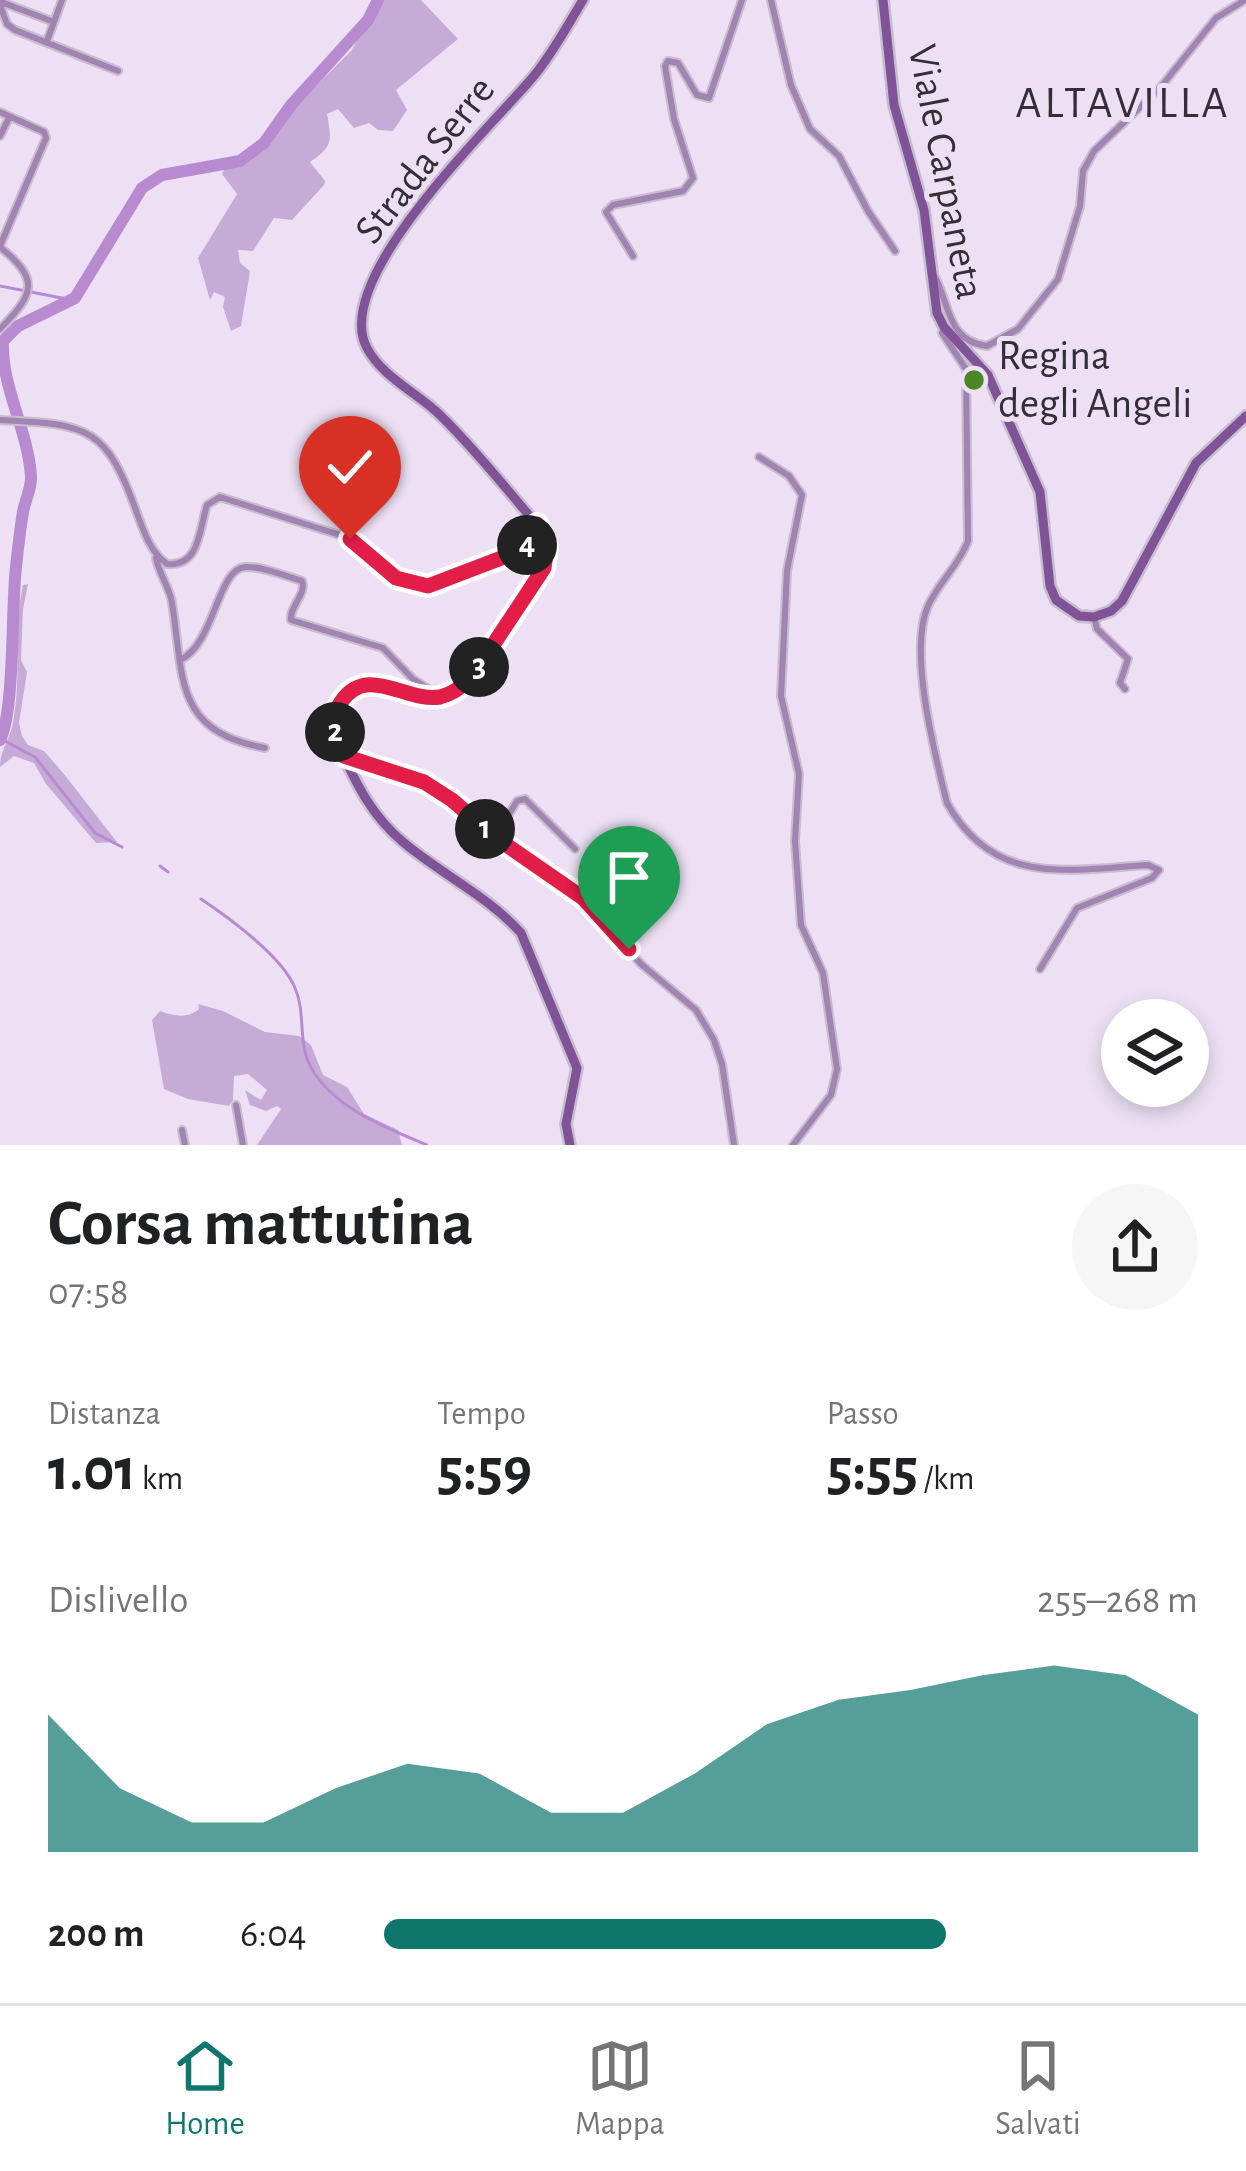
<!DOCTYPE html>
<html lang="it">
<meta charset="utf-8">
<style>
:root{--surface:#fff;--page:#f6f6f6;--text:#202124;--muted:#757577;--line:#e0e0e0;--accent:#0f766e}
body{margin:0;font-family:"Alegreya Sans",sans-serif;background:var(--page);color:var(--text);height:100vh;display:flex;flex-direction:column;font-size:45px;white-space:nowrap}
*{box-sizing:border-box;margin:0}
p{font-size:39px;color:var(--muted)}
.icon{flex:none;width:66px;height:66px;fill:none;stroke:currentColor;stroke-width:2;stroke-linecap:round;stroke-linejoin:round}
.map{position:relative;height:1145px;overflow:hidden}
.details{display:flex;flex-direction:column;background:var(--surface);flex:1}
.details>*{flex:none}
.buttons{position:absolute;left:1101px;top:999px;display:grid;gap:24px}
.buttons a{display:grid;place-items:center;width:108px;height:108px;border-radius:50%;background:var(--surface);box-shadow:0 6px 18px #0003;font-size:60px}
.pin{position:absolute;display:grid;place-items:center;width:102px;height:102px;color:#fff;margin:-123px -51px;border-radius:50% 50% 50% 0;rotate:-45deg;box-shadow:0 0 12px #0007}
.pin .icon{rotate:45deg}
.km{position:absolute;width:60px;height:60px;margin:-30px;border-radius:50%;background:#222;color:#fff;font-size:33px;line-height:60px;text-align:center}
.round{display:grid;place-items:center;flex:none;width:126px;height:126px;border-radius:63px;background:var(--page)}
.overview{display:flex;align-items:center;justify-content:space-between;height:204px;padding:0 48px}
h1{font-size:66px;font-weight:700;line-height:90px}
.figures{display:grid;grid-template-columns:repeat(3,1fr);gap:18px;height:204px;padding:12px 48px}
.figures div{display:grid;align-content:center}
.figures b{font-size:60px;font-weight:700}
.figures small{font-size:33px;font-weight:400}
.figures p{font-size:33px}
.chart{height:336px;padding:24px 48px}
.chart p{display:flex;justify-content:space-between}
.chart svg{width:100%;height:216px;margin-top:12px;fill:var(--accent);opacity:.7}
ul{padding:0 48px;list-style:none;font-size:39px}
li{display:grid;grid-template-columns:192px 144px 1fr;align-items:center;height:90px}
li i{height:30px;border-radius:15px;background:var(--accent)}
.tab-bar{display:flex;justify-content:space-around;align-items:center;height:168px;border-top:3px solid var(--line);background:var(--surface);font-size:33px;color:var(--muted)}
.tab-bar a{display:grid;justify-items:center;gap:6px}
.tab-bar .selected{color:var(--accent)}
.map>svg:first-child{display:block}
.green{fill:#c7abd7}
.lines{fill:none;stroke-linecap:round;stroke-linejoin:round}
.stream{stroke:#b88bd0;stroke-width:3}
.river{stroke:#b88bd0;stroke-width:12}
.street-casing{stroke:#c8bdcf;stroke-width:10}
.secondary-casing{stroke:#c8bdcf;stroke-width:14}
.street{stroke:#a284b3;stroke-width:6}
.secondary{stroke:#805398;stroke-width:9}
.route-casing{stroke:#fff;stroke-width:24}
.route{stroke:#e11d48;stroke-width:15}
.poi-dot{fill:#4c8725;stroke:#ede0f5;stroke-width:4.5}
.labels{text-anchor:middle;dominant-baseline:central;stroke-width:10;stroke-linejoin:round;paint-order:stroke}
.street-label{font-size:42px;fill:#342f37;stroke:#ede0f5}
.poi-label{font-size:42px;fill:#342f37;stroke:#ede0f5;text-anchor:start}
.neighbourhood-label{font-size:45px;letter-spacing:3px;fill:#342f37;stroke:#ede0f5}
</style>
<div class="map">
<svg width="1246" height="1145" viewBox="0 0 1246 1145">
<rect width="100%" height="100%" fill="#ede0f5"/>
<!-- green -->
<path class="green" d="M381,0h40l37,39 -62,51 11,20 -14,21 -15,-1 -9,-7 -15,5 -16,-19 -11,5c5,27 6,33 -17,48l15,19 -1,4 -32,35 -18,-2 -21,33 -15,-1 2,13 10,8 -9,55 -10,5 -8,-24 2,-10 -11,-5 -4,8 -12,-42 39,-64 -15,-20 4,-8 25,-9 18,-16 17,-25 65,-65z
M28,584l-5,25 -2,51 6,12 -8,51 3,13 6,9 16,6 20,23 53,68 -21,1 -50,-59 -12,-21 -20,-7 -14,11c0,-18 10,-27 13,-45 9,-45 0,-92 10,-137z
M198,1004l25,7 42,21 34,4 12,9 12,30 24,12 17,27 34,16 4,15h-145l24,-36 -4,-3 -11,5 -16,-6 -5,-15 16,10 6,-10 -19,-16 -14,2 -1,24 -4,6 -41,-7 -24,-10 -12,-69 8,-9c14,5 27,8 39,-2z"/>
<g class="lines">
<!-- stream -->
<path class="stream" d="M0,286l72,14
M1,739l34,18 60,76 27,14
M160,866l8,6
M201,899c27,18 82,58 94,89 9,20 5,43 10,64 13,50 79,75 122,93"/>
<!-- river -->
<path class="river" d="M0,740c15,-30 11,-131 16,-173 2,-19 4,-37 7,-55 2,-12 9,-24 8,-36 -3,-46 -30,-89 -28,-135l15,-15 57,-28 67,-110 20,-13 78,-14 24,-18 27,-38 77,-85 10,-20"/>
<defs>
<path id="street" d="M771,0l20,85 19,44 29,27 29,55 27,40
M1,2l53,20
M0,5l7,19 8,6 103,41
M47,41l15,-41
M0,112l44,20 2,6 -46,108
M0,136l9,-18
M0,247c40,33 35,46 0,82
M633,256l-27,-44 7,-7 70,-14 10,-13 -19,-59 -9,-53 3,-5 10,2 19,32 12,3 33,-98
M935,277c15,28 12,64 52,69l31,-17 40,-50 22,-73 3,-35 11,-20 66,-63 56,-70 29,-18
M944,327l-2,6 24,36 2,172c-9,24 -29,41 -40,65 -20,45 7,149 19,197 47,84 120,67 201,62l11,5 -7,8 -75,30 -37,61
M0,420c91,4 107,8 138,96 7,19 13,36 29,48 33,3 32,-34 40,-59l13,-8 123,39 23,14 30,28 22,8 28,-5 74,-30 17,-27
M759,457l30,19 13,19 -15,76 -6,125 18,78 -4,67 6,84 22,48 14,96 -6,26 -38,50
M156,558c3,16 14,30 16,45 12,74 1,128 93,145
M1094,617l3,12 31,30 -8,24 5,6
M180,660c35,-16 37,-91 65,-93 16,-1 41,9 57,14 5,13 -13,26 -11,39l92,28 30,31 20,13
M344,756l80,26 28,17 43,38 88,61 58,66 55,46 18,30 8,24 12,81
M495,837l22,-36 8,-2 50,50
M236,1105l7,40
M182,1130l3,15"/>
<path id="secondary" d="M883,0l11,105 30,105 13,103 7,14 44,48 52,117 10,94 6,14 23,16 15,1 17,-6 11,-10 74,-138 50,-47
M570,1145l-4,-21 11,-56 -56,-135c-33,-37 -80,-59 -118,-91 -30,-25 -46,-56 -62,-92 -10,-23 -9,-51 18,-63 42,-17 68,34 113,-10l73,-109 2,-21 -8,-20c-32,-37 -63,-77 -98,-111 -22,-22 -59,-39 -74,-68 -37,-69 123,-220 166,-271 20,-24 34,-51 50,-77"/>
</defs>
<!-- street casing -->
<use href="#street" class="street-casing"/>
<!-- secondary casing -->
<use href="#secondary" class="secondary-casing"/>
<!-- street -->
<use href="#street" class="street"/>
<!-- secondary -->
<use href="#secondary" class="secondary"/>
</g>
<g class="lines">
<defs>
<path id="route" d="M350,539l46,39 32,8 92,-35 17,-27 2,3 8,21 -3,20 -72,109c-9,9 -19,17 -32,20 -33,6 -73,-34 -99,5 -12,18 -5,36 3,54l80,26 28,18 43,37 88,61 46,51"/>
</defs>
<!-- route casing -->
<use href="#route" class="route-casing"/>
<!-- route -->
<use href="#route" class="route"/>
</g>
<!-- markers -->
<circle class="poi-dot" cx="974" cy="380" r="12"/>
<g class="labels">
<!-- street labels -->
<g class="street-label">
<text transform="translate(425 160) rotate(-52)">Strada Serre</text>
<text transform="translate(946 172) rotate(79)">Viale Carpaneta</text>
</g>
<!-- poi labels -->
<g class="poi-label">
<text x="998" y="356">Regina<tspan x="998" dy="48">degli Angeli</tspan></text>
</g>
<!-- neighbourhood labels -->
<g class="neighbourhood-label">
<text x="1123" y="103">ALTAVILLA</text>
</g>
</g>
</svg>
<div class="buttons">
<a><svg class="icon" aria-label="layers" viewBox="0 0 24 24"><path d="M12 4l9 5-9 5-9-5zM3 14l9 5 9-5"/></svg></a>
</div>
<div class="pin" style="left:629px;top:949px;background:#1e9e55"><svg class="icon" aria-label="arrive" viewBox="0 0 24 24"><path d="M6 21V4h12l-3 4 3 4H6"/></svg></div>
<div class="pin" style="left:350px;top:539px;background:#d93025"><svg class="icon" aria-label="check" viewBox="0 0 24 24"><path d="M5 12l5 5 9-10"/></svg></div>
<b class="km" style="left:485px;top:829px">1</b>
<b class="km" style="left:335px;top:732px">2</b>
<b class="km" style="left:479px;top:667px">3</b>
<b class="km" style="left:527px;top:545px">4</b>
</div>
<section class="details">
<div class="overview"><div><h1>Corsa mattutina</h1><p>07:58</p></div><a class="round"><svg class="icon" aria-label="share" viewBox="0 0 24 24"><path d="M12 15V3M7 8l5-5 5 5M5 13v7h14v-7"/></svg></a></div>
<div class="figures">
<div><p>Distanza</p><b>1.01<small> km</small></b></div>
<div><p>Tempo</p><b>5:59</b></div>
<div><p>Passo</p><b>5:55<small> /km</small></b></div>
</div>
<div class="chart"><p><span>Dislivello</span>255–268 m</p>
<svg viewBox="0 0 160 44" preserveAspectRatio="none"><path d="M0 44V16L10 31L20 38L30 38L40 31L50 26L60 28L70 36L80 36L90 28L100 18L110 13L120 11L130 8L140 6L150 8L160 16V44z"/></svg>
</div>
<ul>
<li><b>200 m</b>6:04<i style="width:69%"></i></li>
</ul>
</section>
<nav class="tab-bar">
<a class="selected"><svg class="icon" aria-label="home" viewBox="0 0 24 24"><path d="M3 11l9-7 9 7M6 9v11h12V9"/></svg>Home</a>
<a><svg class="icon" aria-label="map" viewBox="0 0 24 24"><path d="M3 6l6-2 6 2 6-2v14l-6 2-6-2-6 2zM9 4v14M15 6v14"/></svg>Mappa</a>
<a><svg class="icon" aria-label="saved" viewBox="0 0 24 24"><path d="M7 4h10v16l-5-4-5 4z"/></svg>Salvati</a>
</nav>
